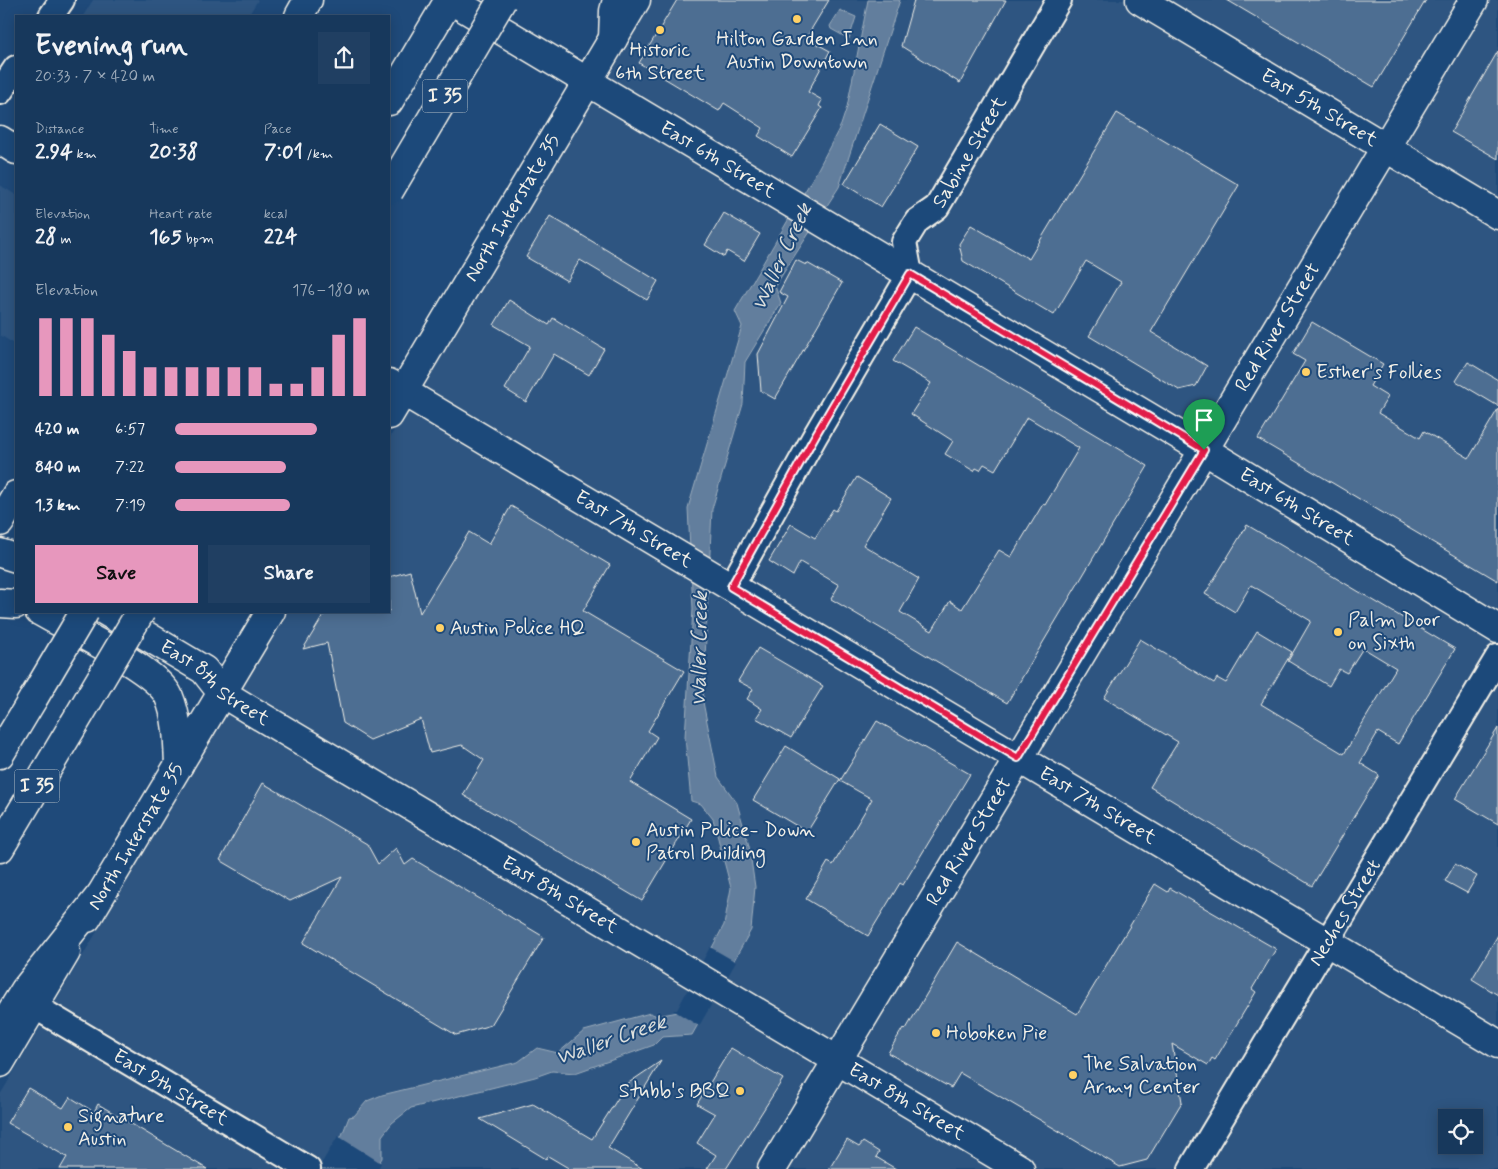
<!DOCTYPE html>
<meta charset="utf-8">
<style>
:root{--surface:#17385c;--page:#203f62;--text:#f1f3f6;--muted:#9eacbb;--line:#365272;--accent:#e797bd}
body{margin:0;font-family:Mynerve,sans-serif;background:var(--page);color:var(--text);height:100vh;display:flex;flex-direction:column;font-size:19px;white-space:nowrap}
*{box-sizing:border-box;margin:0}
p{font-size:16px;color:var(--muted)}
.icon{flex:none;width:28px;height:28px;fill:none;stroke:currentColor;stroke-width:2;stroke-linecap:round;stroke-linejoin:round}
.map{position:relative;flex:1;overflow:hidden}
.sheet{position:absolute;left:15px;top:15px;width:375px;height:598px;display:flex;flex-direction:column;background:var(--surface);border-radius:0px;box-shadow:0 2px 12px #0003,0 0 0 1px var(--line)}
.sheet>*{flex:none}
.fabs{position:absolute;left:1438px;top:1109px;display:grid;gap:10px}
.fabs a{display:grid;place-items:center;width:45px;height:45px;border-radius:0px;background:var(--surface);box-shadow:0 2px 12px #0003,0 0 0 1px var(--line);font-size:25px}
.pin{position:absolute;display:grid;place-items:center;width:42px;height:42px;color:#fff;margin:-51px -21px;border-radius:50% 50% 50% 0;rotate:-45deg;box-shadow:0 0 5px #0007}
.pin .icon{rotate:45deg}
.round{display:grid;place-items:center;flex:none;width:52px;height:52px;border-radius:0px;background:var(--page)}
.head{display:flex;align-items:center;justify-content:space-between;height:85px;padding:0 20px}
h1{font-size:28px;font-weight:700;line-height:38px}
.stats{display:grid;grid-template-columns:repeat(3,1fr);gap:8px;height:85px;padding:5px 20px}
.stats div{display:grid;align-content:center}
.stats b{font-size:21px;font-weight:700}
.stats small{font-size:14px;font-weight:400}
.stats p{font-size:14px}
.chart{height:140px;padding:10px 20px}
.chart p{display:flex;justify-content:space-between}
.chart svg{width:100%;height:90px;margin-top:5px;stroke:var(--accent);stroke-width:6}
.action{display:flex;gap:10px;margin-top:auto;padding:10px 20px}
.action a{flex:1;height:58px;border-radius:0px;background:var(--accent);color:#111;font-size:20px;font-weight:700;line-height:58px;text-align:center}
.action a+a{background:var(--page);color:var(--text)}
ul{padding:0 20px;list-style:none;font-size:16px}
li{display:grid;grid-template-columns:80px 60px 1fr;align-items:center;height:38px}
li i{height:12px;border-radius:6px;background:var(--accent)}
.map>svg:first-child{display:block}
.built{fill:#2d5581;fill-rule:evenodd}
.water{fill:#627e9d;stroke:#9cacbb}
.pier{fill:#1f4a7a}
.building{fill:#4d6e92;stroke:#f4f1e8}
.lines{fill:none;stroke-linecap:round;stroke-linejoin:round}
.minor-casing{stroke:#f4f1e8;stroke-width:28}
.secondary-casing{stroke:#f4f1e8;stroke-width:31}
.primary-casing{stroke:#f4f1e8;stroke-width:31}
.motorway-casing{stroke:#f4f1e8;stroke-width:31}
.minor{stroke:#1f4a7a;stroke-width:24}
.secondary{stroke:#1f4a7a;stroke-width:28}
.primary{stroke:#1f4a7a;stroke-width:28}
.motorway{stroke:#1f4a7a;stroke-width:28}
.motorway-bridge-casing{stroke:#f4f1e8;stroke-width:31;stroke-linecap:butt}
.motorway-bridge{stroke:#1f4a7a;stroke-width:28}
.route-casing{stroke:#fff;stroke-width:10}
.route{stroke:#e11d48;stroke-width:6}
.poi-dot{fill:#ffd166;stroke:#1f4a7a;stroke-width:2}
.labels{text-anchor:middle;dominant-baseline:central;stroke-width:4;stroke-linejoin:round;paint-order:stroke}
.shield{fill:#1f4a7a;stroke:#b4bfc7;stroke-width:1}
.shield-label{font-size:19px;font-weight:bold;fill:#f4f1e8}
.poi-label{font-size:20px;fill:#f4f1e8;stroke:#1f4a7a;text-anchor:start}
.street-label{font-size:20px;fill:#f4f1e8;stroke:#1f4a7a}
.water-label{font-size:21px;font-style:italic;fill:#dee0dd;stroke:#1f4a7a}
</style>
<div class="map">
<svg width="1498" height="1169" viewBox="0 0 1498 1169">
<rect width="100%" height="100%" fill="#1f4a7a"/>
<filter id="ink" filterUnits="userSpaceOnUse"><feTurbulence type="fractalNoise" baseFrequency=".02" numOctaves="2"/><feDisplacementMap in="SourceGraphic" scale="10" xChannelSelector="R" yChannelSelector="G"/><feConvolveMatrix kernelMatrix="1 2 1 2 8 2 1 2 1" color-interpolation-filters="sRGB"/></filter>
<g filter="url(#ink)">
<!-- built -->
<path class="built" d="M93,0h165l-10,16h-165z
M646,0h852v1169h-1498v-74l287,-484h102v-172l219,-370zM1446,1118h28v27h-28z
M0,185l16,10v150l-16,-10z"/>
<!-- water -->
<path class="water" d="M868,0h32l-61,187 -64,99 6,17 -36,59 -2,42 -31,105 -9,193 15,75 19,26 12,43 6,41 -4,43 -59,105 -30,2 -8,8 -79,28 -23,-2 -17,6 -124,31 -19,15 -10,13v22l-7,11h-54l21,-34 7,-18 5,-1 13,-15 15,-6 136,-33 19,-14 21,5 26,-22 66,-18 7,3 21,-4 46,-87 7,-37 -18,-69 -12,-15 -10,-3 -6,-64 8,-128 -5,-101 54,-182 -7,-15 83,-142 23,-44 6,-18z
M840,10l16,7 -7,22 -18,-10 -1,-3z"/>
<!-- pier -->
<path class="pier" d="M710,947l26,15 -37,64 -26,-16h4z
M338,1136l43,27 -3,6h-60z"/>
<!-- building -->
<path class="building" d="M677,0h152l-23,38 24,13 -22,41 14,8 -3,6 3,2 -30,49 -34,-21 5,-8 -39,-25 -5,8 -80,-48z
M914,0h92l-46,83 -59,-37z
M1227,0h199l-52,87z
M1498,51v108l-47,-27z
M1117,113l122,72 -88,147 56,34 -11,20 -17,4 -90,-54 32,-54 -35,-21 -32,54 -91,-54 -4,-17 12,-19 58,34z
M880,124l38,23 -37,60 -37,-23z
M724,213l36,21 -16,27 -17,-10 -3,6 -19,-12z
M550,216l108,65 -11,19 -67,-40 -13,21 -41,-24z
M796,260l10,5 1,-2 35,20 -67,116 -14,-8 -3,-37 30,-57 -9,-5z
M509,300l40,25 4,-7 51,31 -15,26 -35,-21 -28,48 -21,-13 25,-43 -36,-21z
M1312,322l71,42 -13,22 18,11 -10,16 42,25 4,-7 45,27 29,-49v172l-240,-142 47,-78 -12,-7z
M914,327l234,139 -141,237 -176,-104 8,-14 -39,-23 -7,14 -24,-15 22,-37 24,14 18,-29 3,2 21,-34 34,21 -28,47 56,34 -19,33 32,19 18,-30 12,8 37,-59 12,7 32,-53 2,1 34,-57 -52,-31 -32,53 -11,-6 -4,6 -4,-2 -2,3 -29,-17 8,-13 -42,-27 20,-31 -38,-22z
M1468,362l30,18v26l-42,-25z
M511,506l99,59 -27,46 101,60 -36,60 9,6 -27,45 61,37 -49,82 -179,-106 21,-35 -22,-15 -32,8 -9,-34 -51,21 -27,-17 -16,-80 -24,6 23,-38h63v-34l21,-6 10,42 49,-81 20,12z
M1247,525l208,124 -57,95 -20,-12 -18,31 19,12 -67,111 -162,-99 28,-45 -74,-44 36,-59 74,44 3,-5 9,5 31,-52 35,21 -31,52 83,50 52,-86 -33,-20 -16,25 -8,-4 -10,17 -41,-25 23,-40 -60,-36 -16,27 -30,-18z
M758,648l65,38 -32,52 -35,-20 6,-9 -15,-10 6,-10 -15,-8z
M877,721l93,53 -67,111 -3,-2 -32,53 -62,-37 22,-37 5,3 39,-66 -32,-18z
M1498,728v96l-43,-25z
M786,746l54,33 -33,53 -54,-32z
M263,783l104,61 11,20 18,-16 9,17 8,-6 131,78 -53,88 -35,10 -153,-92 39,-66 -52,24 -70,-41z
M1455,864l22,12 -10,17 -22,-12z
M1155,884l13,8 2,-4 106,61 -24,40 4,3 -41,68 -3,-2 -4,7 -36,-21 10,58 -35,58 -27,7 -160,-94 -9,15 -63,-35 15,-25 3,1 51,-87 120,72z
M1498,935v60l-26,-16z
M731,1048l52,31 -57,90h-19l9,-14 -19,-12 18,-29 -18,-10z
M661,1061l-53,87 35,21h-73l-22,-13 -2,3 -66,-40 53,-15 59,35 35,-55z
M28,1088l35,20 7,-11 24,15 4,-8 109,65h-147l7,-12 -60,-34z
M847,1140l12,7 4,-5 16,10 -3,5 20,12h-67z"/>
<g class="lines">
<defs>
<g id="minor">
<path d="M51,16l11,-16"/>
<path d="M0,92l16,-24"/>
<path id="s1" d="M731,587l84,-151 95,-162 -6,-32 13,-21 20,-14 122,-207"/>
<path id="s2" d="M34,1006l274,163"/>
<path id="s3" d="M1191,1169l307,-512"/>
</g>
<g id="secondary">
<path id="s4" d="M451,0l753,450 294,179"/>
<path id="s5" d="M1140,0l358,215"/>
<path d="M299,16l9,-16"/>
<path id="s6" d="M389,383l1109,661"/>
<path id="s7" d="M389,415l247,-415"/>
<path d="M0,522l16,-27"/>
<path d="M0,553l16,5"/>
<path d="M0,603l16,1"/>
<path d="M39,611c29,17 118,58 130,86 9,22 9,45 10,68"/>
<path id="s8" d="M105,611l99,59 18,23 28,17 770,459"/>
<path id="s9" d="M87,918l184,-307"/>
<path d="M0,1063l66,-111"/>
<path id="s10" d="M772,1169l702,-1169"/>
</g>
<path id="primary" d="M0,140l16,10"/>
<path id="motorway" d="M613,39l1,-28 3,-11
M389,101l60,-101
M0,754l33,-55
M0,848l74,-124
M0,1030l25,-40 74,-93"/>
</defs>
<!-- minor casing -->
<use href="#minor" class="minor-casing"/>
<!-- secondary casing -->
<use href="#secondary" class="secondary-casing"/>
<!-- primary casing -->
<use href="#primary" class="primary-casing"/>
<!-- motorway casing -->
<use href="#motorway" class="motorway-casing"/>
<!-- minor -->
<use href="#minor" class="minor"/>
<!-- secondary -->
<use href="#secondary" class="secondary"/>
<!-- primary -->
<use href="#primary" class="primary"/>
<!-- motorway -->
<use href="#motorway" class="motorway"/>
<defs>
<path id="motorway-bridge" d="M389,191l113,-191
M33,699l52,-88
M74,724l67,-113"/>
</defs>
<!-- motorway-bridge casing -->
<use href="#motorway-bridge" class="motorway-bridge-casing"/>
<!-- motorway-bridge -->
<use href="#motorway-bridge" class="motorway-bridge"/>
</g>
</g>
<g class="lines" filter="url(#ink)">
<defs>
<path id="route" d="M910,274l294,176 -186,308 -287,-171 84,-151z"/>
</defs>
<!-- route casing -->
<use href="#route" class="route-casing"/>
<!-- route -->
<use href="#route" class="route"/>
</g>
<!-- markers -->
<g class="poi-dot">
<circle cx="797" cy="19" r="5"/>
<circle cx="660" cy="30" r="5"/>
<circle cx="1306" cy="372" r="5"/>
<circle cx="440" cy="628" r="5"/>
<circle cx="1338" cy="632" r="5"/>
<circle cx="636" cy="842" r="5"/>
<circle cx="936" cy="1033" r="5"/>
<circle cx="1073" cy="1075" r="5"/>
<circle cx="740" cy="1091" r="5"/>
<circle cx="68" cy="1127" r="5"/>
</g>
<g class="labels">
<!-- shield labels -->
<g class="shield">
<rect x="422.5" y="79.5" width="45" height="33" rx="4"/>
<rect x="14.5" y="769.5" width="45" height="33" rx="4"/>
</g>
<g class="shield-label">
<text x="445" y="96">I 35</text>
<text x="37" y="786">I 35</text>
</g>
<!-- poi labels -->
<g class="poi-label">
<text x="797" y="39" text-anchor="middle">Hilton Garden Inn<tspan x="797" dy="23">Austin Downtown</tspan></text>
<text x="660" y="50" text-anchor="middle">Historic<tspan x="660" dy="23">6th Street</tspan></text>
<text x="1316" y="372">Esther's Follies</text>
<text x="1348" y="620">Palm Door<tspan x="1348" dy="23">on Sixth</tspan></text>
<text x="450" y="628">Austin Police HQ</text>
<text x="646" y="830">Austin Police- Down<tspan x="646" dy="23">Patrol Building</tspan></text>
<text x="946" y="1033">Hoboken Pie</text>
<text x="1083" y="1064">The Salvation<tspan x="1083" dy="23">Army Center</tspan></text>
<text x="730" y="1091" text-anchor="end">Stubb's BBQ</text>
<text x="78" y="1116">Signature<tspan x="78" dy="23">Austin</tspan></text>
</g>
<!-- street labels -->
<g class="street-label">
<text stroke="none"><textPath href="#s5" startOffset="209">East 5th Street</textPath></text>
<text stroke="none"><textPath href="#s1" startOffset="506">Sabine Street</textPath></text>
<text stroke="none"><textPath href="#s4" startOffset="311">East 6th Street</textPath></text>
<text stroke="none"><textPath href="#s7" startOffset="241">North Interstate 35</textPath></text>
<text stroke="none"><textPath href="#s10" startOffset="982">Red River Street</textPath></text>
<text stroke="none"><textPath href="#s4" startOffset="986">East 6th Street</textPath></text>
<text stroke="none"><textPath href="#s6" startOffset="285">East 7th Street</textPath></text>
<text stroke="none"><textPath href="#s8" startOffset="132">East 8th Street</textPath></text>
<text stroke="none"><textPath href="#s6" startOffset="825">East 7th Street</textPath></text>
<text stroke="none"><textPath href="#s9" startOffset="95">North Interstate 35</textPath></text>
<text stroke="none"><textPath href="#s10" startOffset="382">Red River Street</textPath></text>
<text stroke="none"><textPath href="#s8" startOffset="538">East 8th Street</textPath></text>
<text stroke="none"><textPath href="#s3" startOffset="299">Neches Street</textPath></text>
<text stroke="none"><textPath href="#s2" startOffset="159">East 9th Street</textPath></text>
<text stroke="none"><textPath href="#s8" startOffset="942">East 8th Street</textPath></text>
</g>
<!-- water labels -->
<g class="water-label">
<text transform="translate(782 257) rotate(-65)">Waller Creek</text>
<text transform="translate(700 649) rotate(-89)">Waller Creek</text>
<text transform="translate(611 1040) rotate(-19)">Waller Creek</text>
</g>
</g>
</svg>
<div class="fabs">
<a><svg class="icon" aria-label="locate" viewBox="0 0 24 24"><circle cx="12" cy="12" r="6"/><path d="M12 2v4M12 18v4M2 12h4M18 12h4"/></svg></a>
</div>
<div class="pin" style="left:1204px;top:450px;background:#1e9e55"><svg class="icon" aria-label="arrive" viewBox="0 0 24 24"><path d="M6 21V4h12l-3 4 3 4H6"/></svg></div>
<section class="sheet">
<div class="head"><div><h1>Evening run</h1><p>20:33 · 7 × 420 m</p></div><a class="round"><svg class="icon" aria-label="share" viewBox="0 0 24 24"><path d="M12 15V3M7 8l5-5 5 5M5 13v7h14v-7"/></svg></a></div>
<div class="stats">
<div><p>Distance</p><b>2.94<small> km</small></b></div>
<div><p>Time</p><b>20:38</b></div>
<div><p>Pace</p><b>7:01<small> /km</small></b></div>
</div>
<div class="stats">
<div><p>Elevation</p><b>28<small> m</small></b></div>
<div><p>Heart rate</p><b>165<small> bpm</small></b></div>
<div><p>kcal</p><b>224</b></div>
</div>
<div class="chart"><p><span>Elevation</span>176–180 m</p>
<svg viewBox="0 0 160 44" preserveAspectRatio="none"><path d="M5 44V6M15 44V6M25 44V6M35 44V14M45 44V22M55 44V30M65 44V30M75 44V30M85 44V30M95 44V30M105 44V30M115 44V38M125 44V38M135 44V30M145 44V14M155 44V6"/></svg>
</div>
<ul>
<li><b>420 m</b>6:57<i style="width:73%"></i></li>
<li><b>840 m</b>7:22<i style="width:57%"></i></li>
<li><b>1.3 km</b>7:19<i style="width:59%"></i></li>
</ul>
<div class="action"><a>Save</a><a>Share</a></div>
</section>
</div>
